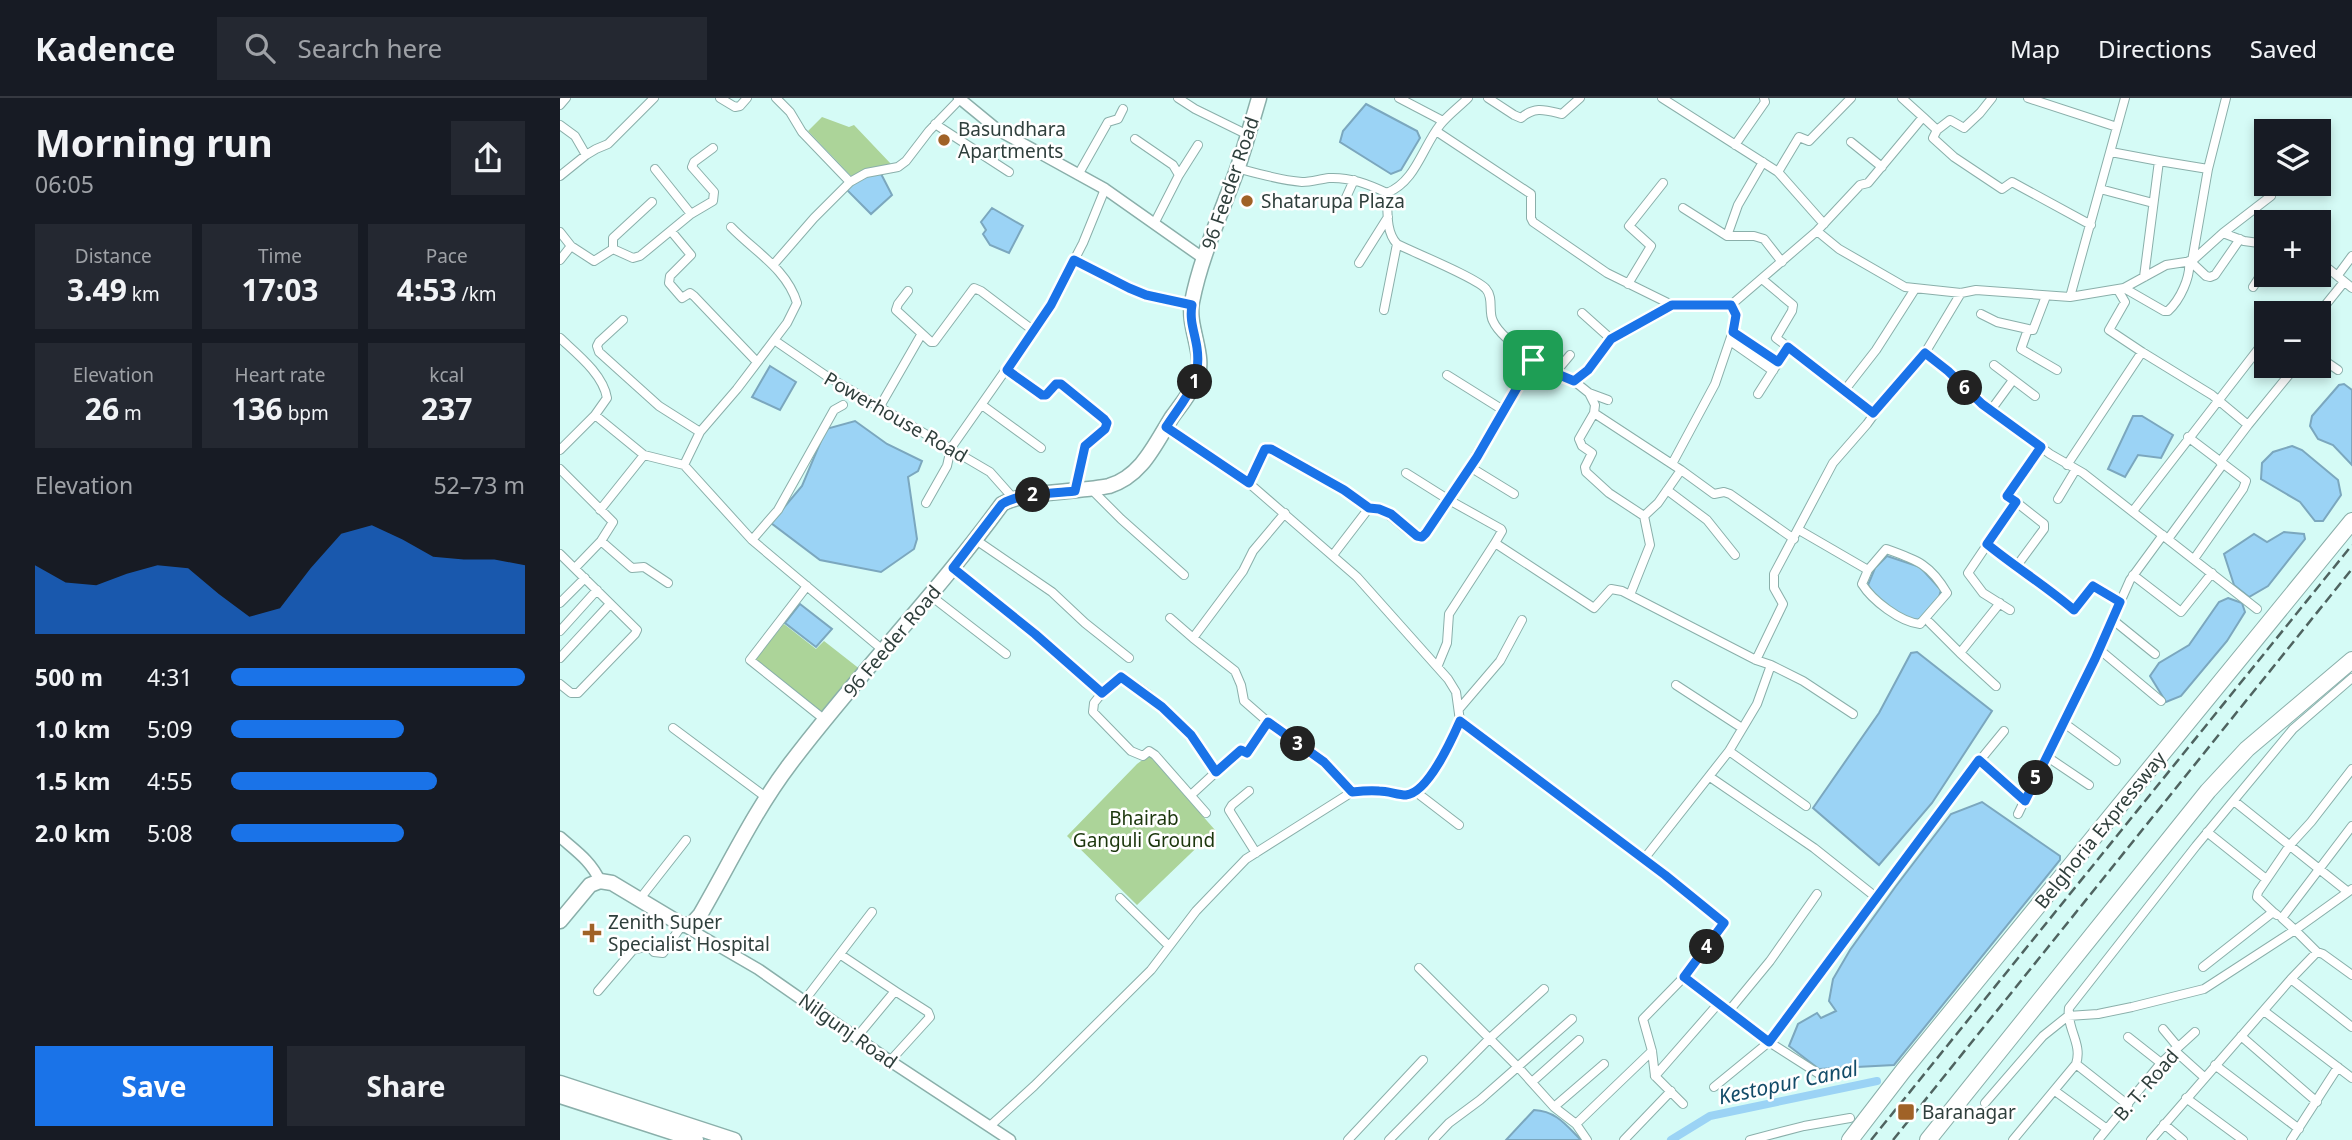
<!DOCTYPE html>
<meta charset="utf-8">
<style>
:root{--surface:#171b24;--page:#242831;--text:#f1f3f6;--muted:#9ea1a6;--line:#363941;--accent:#1a73e8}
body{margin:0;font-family:"Noto Sans",sans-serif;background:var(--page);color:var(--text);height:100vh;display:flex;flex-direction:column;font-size:26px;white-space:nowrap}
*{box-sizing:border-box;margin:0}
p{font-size:23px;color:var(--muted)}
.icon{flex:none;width:38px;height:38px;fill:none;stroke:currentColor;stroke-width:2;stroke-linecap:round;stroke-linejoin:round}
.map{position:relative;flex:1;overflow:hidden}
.drawer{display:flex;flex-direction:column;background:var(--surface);width:560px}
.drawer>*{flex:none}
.fabs{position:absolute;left:1694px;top:21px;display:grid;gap:14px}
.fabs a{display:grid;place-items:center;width:77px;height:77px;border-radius:0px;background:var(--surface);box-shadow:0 4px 10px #0003;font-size:35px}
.pin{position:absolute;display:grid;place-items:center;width:60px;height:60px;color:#fff;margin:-30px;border-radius:14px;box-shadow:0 4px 10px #0006}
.km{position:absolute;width:35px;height:35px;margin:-18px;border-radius:50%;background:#222;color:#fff;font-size:19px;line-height:35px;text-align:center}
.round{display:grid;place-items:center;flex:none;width:74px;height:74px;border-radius:0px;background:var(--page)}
.summary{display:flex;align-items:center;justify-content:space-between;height:119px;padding:0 35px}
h1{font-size:38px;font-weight:700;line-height:52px}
.figures{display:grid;grid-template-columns:repeat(3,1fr);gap:10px;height:119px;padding:7px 35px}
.figures div{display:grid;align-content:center;border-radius:0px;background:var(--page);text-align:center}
.figures b{font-size:30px;font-weight:700}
.figures small{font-size:19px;font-weight:400}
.figures p{font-size:19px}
.chart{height:196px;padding:14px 35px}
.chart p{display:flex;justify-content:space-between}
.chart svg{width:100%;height:126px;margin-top:7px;fill:var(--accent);opacity:.7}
.primary-button{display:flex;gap:14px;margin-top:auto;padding:14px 35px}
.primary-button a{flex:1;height:80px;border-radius:0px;background:var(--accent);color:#fff;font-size:28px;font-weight:700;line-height:80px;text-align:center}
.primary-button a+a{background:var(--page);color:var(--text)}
ul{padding:0 35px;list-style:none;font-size:23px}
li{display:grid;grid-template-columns:112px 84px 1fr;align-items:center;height:52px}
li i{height:18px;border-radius:9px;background:var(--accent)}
header{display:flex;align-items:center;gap:42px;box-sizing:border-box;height:98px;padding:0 35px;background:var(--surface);border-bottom:2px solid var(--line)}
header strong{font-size:33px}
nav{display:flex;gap:38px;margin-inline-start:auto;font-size:24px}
.search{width:490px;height:63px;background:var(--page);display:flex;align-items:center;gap:18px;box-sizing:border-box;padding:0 24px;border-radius:0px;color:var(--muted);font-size:26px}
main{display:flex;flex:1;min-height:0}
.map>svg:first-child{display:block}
.green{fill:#acd499}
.water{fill:#9bd3f5;stroke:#7ba7be;stroke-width:2}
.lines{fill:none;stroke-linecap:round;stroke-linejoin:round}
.canal{stroke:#9bd3f5;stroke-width:8}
.minor-casing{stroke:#8aafaa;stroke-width:10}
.tertiary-casing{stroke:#8aafaa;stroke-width:13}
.primary-casing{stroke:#8aafaa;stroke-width:17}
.motorway-casing{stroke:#8aafaa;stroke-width:18}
.minor{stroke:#fff;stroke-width:8}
.tertiary{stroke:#fff;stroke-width:10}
.primary{stroke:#fff;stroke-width:14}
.motorway{stroke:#fff;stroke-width:16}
.rail{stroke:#4f6360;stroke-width:2.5;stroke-dasharray:10 5;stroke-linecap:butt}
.route-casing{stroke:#fff;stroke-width:14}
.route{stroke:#1a73e8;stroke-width:9}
.poi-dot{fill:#a06227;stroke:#fff;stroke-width:2.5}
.labels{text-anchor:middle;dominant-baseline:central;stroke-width:5;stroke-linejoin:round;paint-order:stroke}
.poi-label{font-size:19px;fill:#2f3f3c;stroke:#fff;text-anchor:start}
.street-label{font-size:19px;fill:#2f3f3c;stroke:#fff}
.park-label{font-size:19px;fill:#1b360c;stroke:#fff}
.water-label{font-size:21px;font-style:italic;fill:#134c69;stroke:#fff}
</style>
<header>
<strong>Kadence</strong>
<div class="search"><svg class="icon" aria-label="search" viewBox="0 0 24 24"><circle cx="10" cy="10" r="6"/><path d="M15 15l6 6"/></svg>Search here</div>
<nav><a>Map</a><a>Directions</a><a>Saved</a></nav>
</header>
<main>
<section class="drawer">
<div class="summary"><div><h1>Morning run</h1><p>06:05</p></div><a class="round"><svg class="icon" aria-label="share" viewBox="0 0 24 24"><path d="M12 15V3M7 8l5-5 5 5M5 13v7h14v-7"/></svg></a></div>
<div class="figures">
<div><p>Distance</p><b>3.49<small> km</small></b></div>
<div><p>Time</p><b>17:03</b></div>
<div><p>Pace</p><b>4:53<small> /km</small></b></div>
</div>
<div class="figures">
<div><p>Elevation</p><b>26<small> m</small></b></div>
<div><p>Heart rate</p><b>136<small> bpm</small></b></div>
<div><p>kcal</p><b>237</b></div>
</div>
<div class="chart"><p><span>Elevation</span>52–73 m</p>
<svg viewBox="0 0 160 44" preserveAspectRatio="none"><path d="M0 44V20L10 26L20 27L30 23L40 20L50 21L60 30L70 38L80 35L90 21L100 9L110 6L120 11L130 17L140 18L150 18L160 20V44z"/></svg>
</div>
<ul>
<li><b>500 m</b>4:31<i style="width:100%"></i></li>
<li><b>1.0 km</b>5:09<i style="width:59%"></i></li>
<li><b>1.5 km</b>4:55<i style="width:70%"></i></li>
<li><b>2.0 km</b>5:08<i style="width:59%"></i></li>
</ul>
<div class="primary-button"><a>Save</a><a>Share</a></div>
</section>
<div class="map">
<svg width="1792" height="1042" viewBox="0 0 1792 1042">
<rect width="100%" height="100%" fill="#d5fbf6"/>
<!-- green -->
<path class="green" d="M262,19l27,10 5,-2 37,39 -25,6 -13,8 -45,-47z
M224,526l32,25 8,-8 37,29 -38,45 -68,-56z
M589,657l66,75 -78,75 -70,-69 70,-72z"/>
<!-- water -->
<path class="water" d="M806,6l51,27 3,7 -19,32 -10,4 -51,-32 3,-11z
M318,70l14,27 -21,19 -25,-25z
M432,110l31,18 -14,27 -19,-8 -7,-11 3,-4 -5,-8z
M210,268l26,16 -16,28 -28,-13z
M1784,286l8,6v75l-19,-20 -15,-6 -8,-13 2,-10 27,-31z
M1573,318h9l31,19 -12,23 -23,-3 -13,22 -17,-8z
M295,323l32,23 35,17 -4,10 -10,6 9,62 -3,10 -33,23 -61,-12 -49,-37 31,-37 24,-57z
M1732,348l10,4 36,30 3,15 -18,26h-8l-15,-19 -39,-23 1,-16 11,-11z
M1724,434l20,2 1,5 -37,47 -19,11 -15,-12 -10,-31 30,-20 13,8z
M1327,458l33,11 21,23 -2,7 -19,23c-15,1 -45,-22 -52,-35l7,-17z
M1668,500l14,5 3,9 -18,29 -46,55 -15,6 -16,-26 9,-13 30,-18 30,-43z
M240,506l32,25 -16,18 -31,-24z
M1357,554l75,59 -60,92 -53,62 -66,-57 66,-95 32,-60z
M1422,704l78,54v4l-166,205 -75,4 -30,-23 9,-22 19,-11 4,5 15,-7 -7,-10 4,-22 17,-29 46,-64 55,-72z
M974,1012c22,1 32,15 47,30h-75z"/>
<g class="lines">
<!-- canal -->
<path class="canal" d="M1111,1042l39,-24 167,-35"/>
<defs>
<path id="minor" d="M160,0l15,9 5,-1 7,-8
M216,0l14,14 12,20 48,50
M618,0l17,11 53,26
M839,0l44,23
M928,0l26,17 7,3c14,-12 24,-8 41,-4l18,-16
M1102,0l116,74 46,52
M1342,0l21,19
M1432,0l-12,15 -16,15 -14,-8 -13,10 -14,-13 -55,66 -8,2 -43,46 22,18 66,38 56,6 15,-3 94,7 54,-9 42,-23 26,-4 31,-28 21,8 22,3
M1468,0l89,29
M0,7l6,-7
M375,26l74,48
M0,27l15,11 11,19 10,-6 12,-5 46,-46
M1377,32l-4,8 21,19 48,32 10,-7 79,43
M876,33l95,63v24l2,4 74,51 65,32h59l86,-74
M575,41l38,26 6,10
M1291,44l31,25
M1175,47l30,-43 -1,-4
M1551,54l48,9
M677,70c22,6 42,12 65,14 9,0 18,-3 27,-4 21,-1 39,6 58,15
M95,71l36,45
M1218,74l21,-35 10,4 42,-43
M518,77l30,-53 10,-3 5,-10
M0,78l26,-21
M1540,91l53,14
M827,95c1,17 -2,38 10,51 18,9 80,34 89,45 8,9 2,23 7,32 6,14 28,29 40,39l-84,140 52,29 1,2 -7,12 99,65 17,-19 11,2 134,69
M827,95c29,-12 35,-45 53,-68 8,-10 19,-18 28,-27
M784,104l10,-22
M1123,110l44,28h27l10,3 18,23
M594,126l25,-49 19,-30
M111,133l20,24 -21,21 -1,7 13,15 8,-5 4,3 63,66
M0,134l11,14
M1663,135l48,-37
M1167,138l11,-31 25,-43
M53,151v-11l39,-36
M0,162l11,-14 23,15 19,-12 20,9 7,-2 51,-42 22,-13 1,-9 -22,-25 2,-5 19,-14
M514,162l55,28 17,7 46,10
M1630,163l16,15 4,1 5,-2 25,-36
M1632,163l16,-92 18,-71
M1759,163l33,27
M799,165l29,-46
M214,166l40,-46 36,-36 16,-9 32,-6 8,-6 23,-30 31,-32
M1778,177l14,-19
M1584,179l15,-116 49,8
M1068,186l23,-38 -22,-20 34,-43
M1693,189l13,-20
M1564,190l40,23h4c12,-11 23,-34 21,-50
M1558,192l7,12 -16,28 33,22
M348,193l-10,13 -2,6 35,32h3l40,-54 7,3 53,40
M1486,198l-13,34 -5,-1 -7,20 36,21
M1510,199l55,-199
M824,212l13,-66
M1022,215l29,26
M1759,215l25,-31
M1421,216l16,8 31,7
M63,222l-24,22 -2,4 2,6 60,54 41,26
M1173,235l45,29
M0,240c17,16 43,36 47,60l-12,17
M214,242l51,35 165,97 24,27
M1170,243l43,30
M1228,249l85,66
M1365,255l23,18 34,33 68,50 33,19 174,136
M1759,259l19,13
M973,262l22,13 19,8 14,-11 23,-31 61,-34
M1434,267l41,31
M447,272l35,25h4l10,-11h5l46,39 -2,6 -20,17 -10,45
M995,275l15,-18
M887,277l56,35
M1014,283l15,12 6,12 -1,8 -15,26 3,7 10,7 -7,14 1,5 23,21 35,23 6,29 -20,50
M1284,293l32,-41 39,-61
M1029,295l19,7
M1198,296l30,-47 -12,-9 16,-27 1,-6 -31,-26
M422,307l59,43
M319,310l42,-73
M1431,312l22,-30
M1034,315l87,57 -23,33 -14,13
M1628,339l58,44 -3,8 -49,70
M0,352l35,-35 49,40 40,10 16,-33 37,-43 50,-66 10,-20c-10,-34 -43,-52 -66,-76
M1660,364l28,-37
M1112,366l43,-80 18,-53 3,-16 -5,-10
M124,367l68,75 132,111
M1507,367l75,-113 70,43 36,30 48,-59
M910,369l44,27
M0,371l53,53 -12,19 -26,27
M1121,372l33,24 10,-2 6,2 64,45
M689,385l16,-34h6l73,41 25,18 -36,47
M531,391l30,30 63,56
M1107,392l40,30 28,35
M1498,401l18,-30
M1456,404l28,22v5l-28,38
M366,405l21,-37 4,-18 100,-143 32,-62 22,-54
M809,410c27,3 32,25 53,29l27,-37 -43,-27
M40,412l44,-55
M1573,413l133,-172
M725,415l-32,38 -10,20 -50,67 42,33 6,14 3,16 24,21 56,40 28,30
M1239,432l69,40 -6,14c10,16 38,38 58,40l27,-31c-17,-29 -30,-33 -61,-44l-18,21
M1608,441l55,-75
M192,442l26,-30 56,-100 9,-5
M416,442l76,52 33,31 44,35
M41,443l31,27 12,-1 24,16
M1427,446l57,41 30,24 19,-23 27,16
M0,456l77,76 -2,4 -57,59h-7l-11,-9
M393,470l82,66 67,59 -8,10 -1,9 38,39 12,5 6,-5 6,4 51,58
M1573,477l48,37 31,-39
M247,488l-57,74 75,60
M371,498l75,58
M0,505l25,-25
M1450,512l-27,-17 -15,-20 48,-71 -9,-6 34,-49
M610,520l23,20
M1553,522l42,34
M1370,525l30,30 40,-50
M0,533l37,-41
M1540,552l61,51
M1400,555l36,33
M0,560l50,-54
M878,567l9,-22 2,-29 46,-71
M1211,567l32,16 50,33
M1116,587l66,43
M542,595l19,-16c41,21 70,58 95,95l-25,23
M899,611l41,-48 22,-41
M900,623l184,138 85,-108 28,-47 14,-39 -15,-5 27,-56 -9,-16v-14l59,-111 34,-39 30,-41 28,-30 36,-60
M1504,625l52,38
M113,630l94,70
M1169,653l77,55
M1419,662l46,41
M656,674l25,-22 6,3 21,-31
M1150,679l104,71 63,50
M1529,687l-43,-29 49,-97 35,-79 33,-45
M689,693l-17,14 -3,5 27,43
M856,694l43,33
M1674,703l114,91
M1458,716l28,-58
M1647,734l59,47
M1084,761l80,64 -40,54 85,65 -55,45
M1792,791l-57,41 22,22 6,2 29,21
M560,800l49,48
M79,802l47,-60
M1713,814l-16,-15 1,-5 32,-47 21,-23 41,-53
M281,857l54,36
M1643,869l70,-55 4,3
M859,870l99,99 36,40 22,17
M1731,881l26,-27
M38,893l35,-41 16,-4 5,6 9,1 19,-28
M244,903l68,-89
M1704,913l88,67
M1168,914l42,-51 47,-67
M1603,931l15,18
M1681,938l76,66
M1568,939l33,26
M296,940l39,-47 33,21 2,5 -40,44
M1614,952l30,27
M1516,966l52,41
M1655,967l84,64
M1259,976l-50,-32 74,-98 106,-146 55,-67
M1095,978l-3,-25 -9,-32 41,-42
M972,984l47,-42
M1495,993l52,38
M1626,1000l57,42
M1425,1005l58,-67 25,-20 30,-2 34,-7 72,-18 91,-59 -13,-12 70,-92
M1123,1006l-28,-28 63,-72
M994,1009l50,-43
M1604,1026l19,16
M430,1028l44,-40 117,-116 45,-59 50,-52 106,-67 27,-1 27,4 10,-3 18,-22 17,-27 9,-22 -4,-29 -8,-13 -91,-102 -114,-99 -77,-51
M788,1042l75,-80
M829,1042l100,-101 55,-50
M873,1042l16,-17 31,-23 92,-81
M1027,1042l-11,-16 76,-73
M1064,1042l47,-49
M1190,1042l54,-14 46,-8
M1453,1042l63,-76c7,-20 -10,-36 -7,-56l127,-162 97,-117 59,-51
M1538,1042l63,-77 34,-31
M1591,1042l140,-161 61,48
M1731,1042l47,-73"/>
<path id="tertiary" d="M399,0l39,32 107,59 98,69
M0,739c16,14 31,24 40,44
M124,828l74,43 132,92 120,79"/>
<path id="primary" d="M0,823l30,-36 10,-4 12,2 70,42 10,-1 8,-9c29,-50 55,-105 90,-151 67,-89 146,-169 212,-260 22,-13 78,-12 107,-18 33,-10 46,-42 63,-69 8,-11 18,-23 24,-36 11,-25 -9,-53 -4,-79 9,-46 29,-88 45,-132 8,-24 15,-48 22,-72
M0,985l174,57
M0,998l136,44"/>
<path id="motorway" d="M1290,1042l53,-69 449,-550
M1368,1042l280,-349 39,-42 105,-89"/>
</defs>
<!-- minor casing -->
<use href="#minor" class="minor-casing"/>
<!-- tertiary casing -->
<use href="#tertiary" class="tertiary-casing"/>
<!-- primary casing -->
<use href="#primary" class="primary-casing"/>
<!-- motorway casing -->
<use href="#motorway" class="motorway-casing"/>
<!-- minor -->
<use href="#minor" class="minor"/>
<!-- tertiary -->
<use href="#tertiary" class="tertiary"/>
<!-- primary -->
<use href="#primary" class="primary"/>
<!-- motorway -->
<use href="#motorway" class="motorway"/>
<!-- rail -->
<path class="rail" d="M1311,1042l481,-595
M1333,1042l459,-571"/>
</g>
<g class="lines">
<defs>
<path id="route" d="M514,162l55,28 17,7 46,10c-3,16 3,28 5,43 5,35 -13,51 -31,79l83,56 16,-34h6l73,41 25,18 10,1 12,5 26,22 5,1 4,-4 51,-76 56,-97 22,13 19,8 14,-11 23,-31 61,-34h59l5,10 -3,17 45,30 10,-15 85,66 52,-60 23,18 34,33 59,43 -34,49 9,6 -29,42c28,23 59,42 87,66l19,-24 27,16 -25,57 -70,142 -46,-41 -210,282 -85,-65 40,-54 -59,-48 -205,-154c-8,18 -32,72 -54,74 -8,0 -18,-4 -27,-4 -9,-1 -18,0 -27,1l-28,-30 -56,-40 -21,31 -6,-3 -25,22 -25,-37 -29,-28 -41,-30 -19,16 -67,-59 -82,-66 49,-64c20,-12 50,-10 73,-13l10,-45 20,-17 2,-6 -3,-4 -43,-35h-5l-10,11h-4l-35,-25 44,-65z"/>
</defs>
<!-- route casing -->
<use href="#route" class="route-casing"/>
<!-- route -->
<use href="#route" class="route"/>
</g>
<!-- markers -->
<g class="poi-dot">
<circle cx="384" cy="42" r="7"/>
<circle cx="687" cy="103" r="7"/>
<path d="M28.5 824.5h7v7h7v7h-7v7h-7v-7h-7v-7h7z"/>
<rect x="1337" y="1005" width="18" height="18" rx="3.5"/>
</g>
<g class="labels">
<!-- poi labels -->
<g class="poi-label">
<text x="398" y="31">Basundhara<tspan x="398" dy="22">Apartments</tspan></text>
<text x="701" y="103">Shatarupa Plaza</text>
<text x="48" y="824">Zenith Super<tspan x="48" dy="22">Specialist Hospital</tspan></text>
<text x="1362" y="1014">Baranagar</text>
</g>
<!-- street labels -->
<g class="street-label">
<text transform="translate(670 85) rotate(-71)">96 Feeder Road</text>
<text transform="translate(336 319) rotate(30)">Powerhouse Road</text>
<text transform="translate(332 543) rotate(-50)">96 Feeder Road</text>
<text transform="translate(1540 732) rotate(-51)">Belghoria Expressway</text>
<text transform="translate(288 933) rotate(35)">Nilgunj Road</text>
<text transform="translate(1586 987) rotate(-49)">B. T. Road</text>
</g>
<!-- park labels -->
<g class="park-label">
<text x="584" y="720">Bhairab<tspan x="584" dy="22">Ganguli Ground</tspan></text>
</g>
<!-- water labels -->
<g class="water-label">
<text transform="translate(1228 984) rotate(-12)">Kestopur Canal</text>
</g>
</g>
</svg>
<div class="fabs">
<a><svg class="icon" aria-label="layers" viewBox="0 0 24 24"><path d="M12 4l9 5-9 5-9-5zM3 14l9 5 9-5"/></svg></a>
<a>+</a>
<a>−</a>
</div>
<div class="pin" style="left:973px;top:262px;background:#1e9e55"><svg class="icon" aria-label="arrive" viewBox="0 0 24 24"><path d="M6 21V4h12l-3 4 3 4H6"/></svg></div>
<b class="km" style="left:635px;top:284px">1</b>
<b class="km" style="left:473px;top:397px">2</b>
<b class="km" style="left:738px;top:646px">3</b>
<b class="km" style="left:1147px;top:849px">4</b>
<b class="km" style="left:1476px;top:680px">5</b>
<b class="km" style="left:1405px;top:290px">6</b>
</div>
</main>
